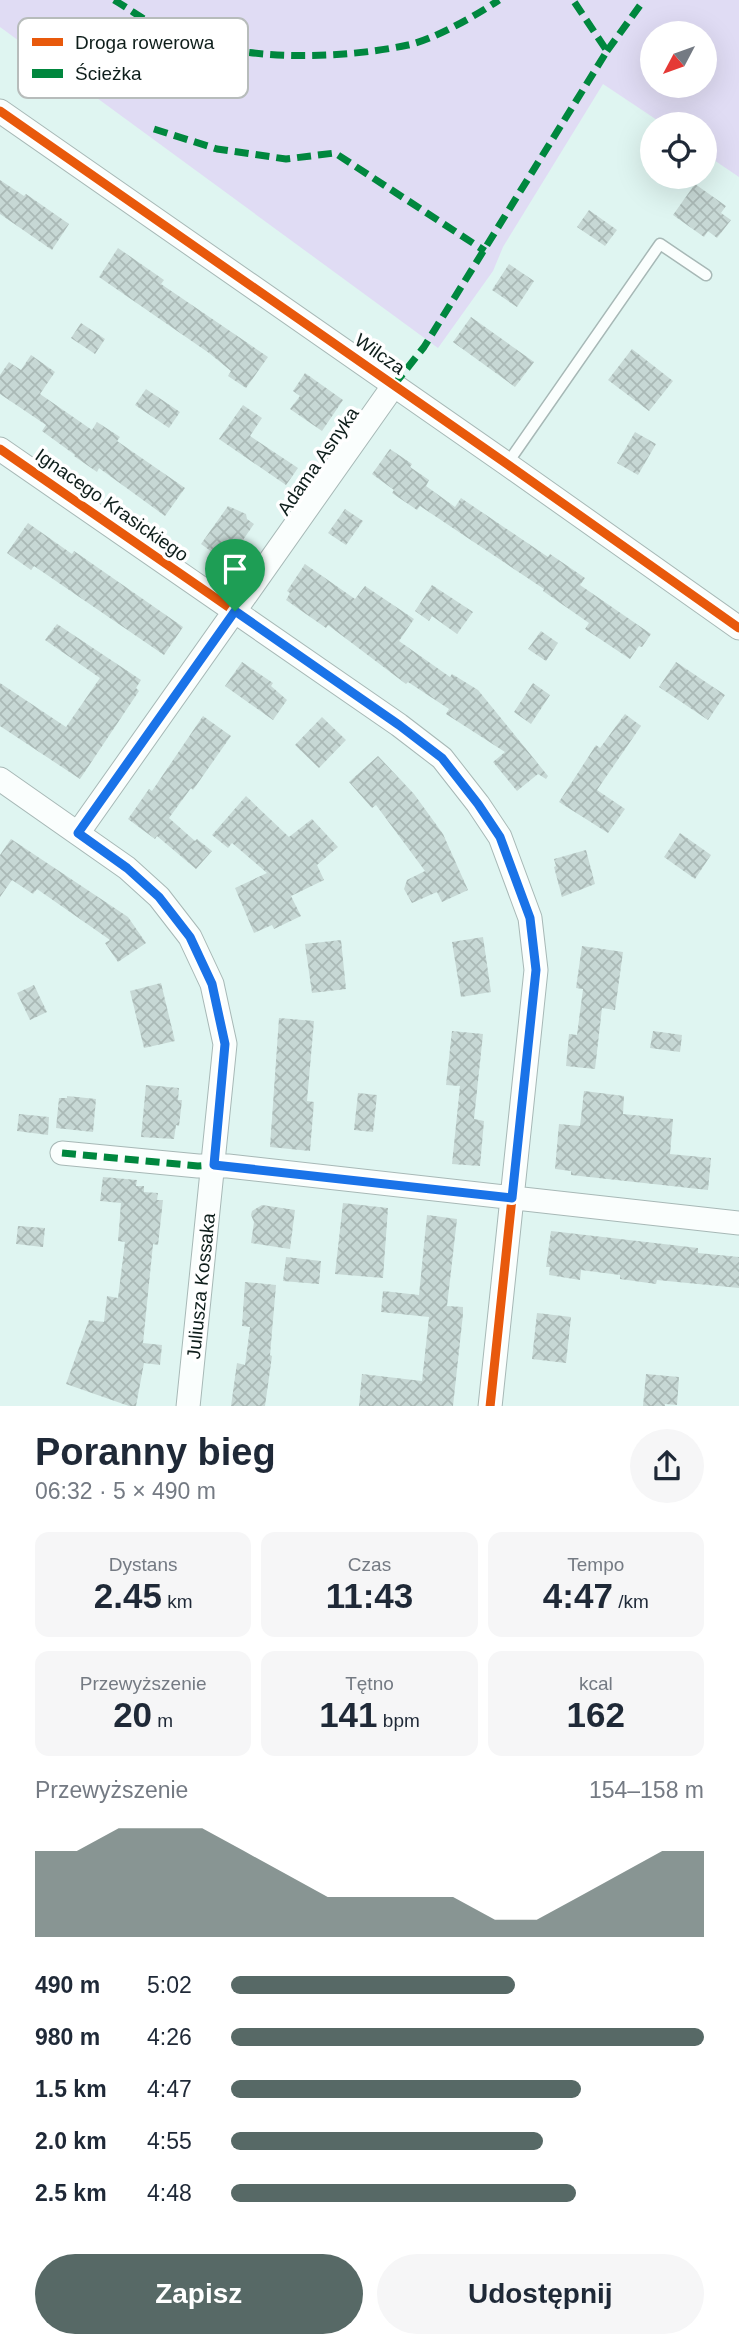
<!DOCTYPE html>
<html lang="pl">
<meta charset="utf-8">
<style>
:root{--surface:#fff;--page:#f6f6f7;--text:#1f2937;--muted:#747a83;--accent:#576966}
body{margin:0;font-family:Helvetica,sans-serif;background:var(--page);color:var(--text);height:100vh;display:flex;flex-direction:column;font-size:26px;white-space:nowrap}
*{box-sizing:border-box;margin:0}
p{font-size:23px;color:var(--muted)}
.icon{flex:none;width:38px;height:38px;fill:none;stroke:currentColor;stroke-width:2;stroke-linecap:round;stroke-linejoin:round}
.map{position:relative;height:1406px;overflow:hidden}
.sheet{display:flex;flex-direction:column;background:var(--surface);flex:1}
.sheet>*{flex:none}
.needle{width:46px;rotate:229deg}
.buttons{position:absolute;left:640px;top:21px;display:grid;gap:14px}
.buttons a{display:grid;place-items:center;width:77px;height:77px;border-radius:50%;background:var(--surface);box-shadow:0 7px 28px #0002;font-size:35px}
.pin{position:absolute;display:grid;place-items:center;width:60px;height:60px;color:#fff;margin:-72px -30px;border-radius:50% 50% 50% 0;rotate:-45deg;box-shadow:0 0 7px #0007}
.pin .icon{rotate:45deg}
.round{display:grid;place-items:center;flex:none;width:74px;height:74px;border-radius:37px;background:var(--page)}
.overview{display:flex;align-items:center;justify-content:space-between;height:119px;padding:0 35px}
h1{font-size:38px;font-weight:700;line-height:52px}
.stats{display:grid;grid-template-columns:repeat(3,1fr);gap:10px;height:119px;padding:7px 35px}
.stats div{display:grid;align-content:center;border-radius:14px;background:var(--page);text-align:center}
.stats b{font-size:35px;font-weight:700}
.stats small{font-size:19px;font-weight:400}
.stats p{font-size:19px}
.chart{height:196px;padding:14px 35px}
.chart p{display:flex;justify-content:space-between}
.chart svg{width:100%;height:126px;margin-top:7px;fill:var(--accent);opacity:.7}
.action{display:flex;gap:14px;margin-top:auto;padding:14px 35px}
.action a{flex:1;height:80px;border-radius:42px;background:var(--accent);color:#fff;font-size:28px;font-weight:700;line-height:80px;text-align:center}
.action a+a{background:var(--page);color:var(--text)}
ul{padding:0 35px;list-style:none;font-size:23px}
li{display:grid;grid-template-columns:112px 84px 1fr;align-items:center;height:52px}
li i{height:18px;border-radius:9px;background:var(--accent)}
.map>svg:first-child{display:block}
.green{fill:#e0dcf4;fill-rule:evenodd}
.building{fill:url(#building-cross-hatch)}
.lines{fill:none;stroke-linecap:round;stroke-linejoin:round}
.service-casing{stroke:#a7b8b6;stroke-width:13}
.minor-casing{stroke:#a7b8b6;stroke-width:25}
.service{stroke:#fafefd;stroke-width:10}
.minor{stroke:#fafefd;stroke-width:23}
.quiet{stroke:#00873e;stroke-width:7;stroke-dasharray:14 7;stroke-linecap:butt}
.cycleway-casing{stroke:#fff;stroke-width:13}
.cycleway{stroke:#e8590c;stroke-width:9}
.route-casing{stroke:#fff;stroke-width:14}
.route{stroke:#1a73e8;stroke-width:9}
.labels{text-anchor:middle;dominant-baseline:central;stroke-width:7;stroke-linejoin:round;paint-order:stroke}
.street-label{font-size:19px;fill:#0e1e1b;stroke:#fff}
.key{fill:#fff;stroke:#b7bcbb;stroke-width:2}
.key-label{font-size:19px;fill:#0e1e1b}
</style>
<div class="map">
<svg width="739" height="1407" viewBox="0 0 739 1407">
<defs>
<pattern id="building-cross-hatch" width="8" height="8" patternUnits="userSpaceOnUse" patternTransform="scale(1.75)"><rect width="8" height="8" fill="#c7d8d5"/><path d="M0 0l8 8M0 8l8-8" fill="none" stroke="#aab9b6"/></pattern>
</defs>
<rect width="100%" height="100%" fill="#dff5f1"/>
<!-- green -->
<path class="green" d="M0,0h739v177l-34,-23v-30h-42l-60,-40 -100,163 -10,24 -55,77 -438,-321zM653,33h52v53h-52z"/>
<!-- building -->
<path class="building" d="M0,180l24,16 2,-2 43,30 -17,26 -52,-36z
M695,184l31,22 -5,7 10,7 -14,18 -9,-7 -4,6 -31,-22z
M589,210l28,20 -12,16 -28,-19z
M118,248l46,32 -3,4 107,73 -22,31 -18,-12 3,-5 -22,-18 -110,-76z
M509,264l25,17 -17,26 -25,-17z
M471,317l63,45 -19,25 -62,-45z
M81,323l24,16 -10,15 -24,-16z
M632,349l41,32 -24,30 -41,-31z
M31,355l24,17 -15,22 52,36 5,-8 23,15 -3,4 68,47 -20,28 -66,-48 -2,4 -23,-16 1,-1 -33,-24 4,-6 -46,-31v-19l9,-13 12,8z
M305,373l38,27 -21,31 -32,-22 10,-13 -7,-5z
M146,389l34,23 -11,16 -34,-23z
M243,405l19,13 -12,18 48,32 -12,17 -67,-46z
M635,432l21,12 -18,31 -21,-12z
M390,449l22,15 -2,3 19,13 -3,6 29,21 6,-9 87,59 2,-3 35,24 -5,7 71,49 -9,13 -3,-1 -9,13 -45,-30 4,-6 -46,-32 1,-2 -124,-83 -3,4 -25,-17 2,-3 -22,-16z
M228,506l18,8 1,5 7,5 -27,39 -26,-19z
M345,509l18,12 -17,24 -18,-12z
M28,523l44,31 2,-3 109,76 -19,28 -130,-89 -3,4 -24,-17z
M305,564l50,35 10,-13 49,33 -15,22 51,36 2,-3 26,16 70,86 -2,3 -8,-5 -21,17 -24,-29 12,-10 -59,-38 3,-5 -41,-27 -2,2 -78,-59 -2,3 -40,-28 4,-7 -3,-2z
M432,585l41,27 -16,22 -25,-18 -3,5 -14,-10z
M57,624l84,56 -5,8 3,3 -59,88 -80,-53v-43l66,44 34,-49 -55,-38z
M541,631l17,12 -12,18 -18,-12z
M242,662l31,21 -2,3 16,14 -14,20 -48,-34z
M676,662l49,33 -17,25 -49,-33z
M533,683l17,12 -19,29 -17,-12z
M625,714l16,12 -44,64 28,19 -17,24 -49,-31 37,-57 4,3z
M203,716l28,20 -38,54 -2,-2 -22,30 26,23 2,-2 15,12 -16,18 -39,-33 -2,3 -27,-20 21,-30 3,2z
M322,717l24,23 -27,28 -24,-23z
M378,756l36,38 29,40 25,56 -26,12 -5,-10 -25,11 -8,-14 3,-9 18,-9 -49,-66 -4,3 -23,-26z
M246,796l43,41 23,-18 26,28 -21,18 7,15 -33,16 10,20 -27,13 -2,-4 -18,8 -19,-45 32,-15 -35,-30 -4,5 -16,-13z
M680,833l31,22 -16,24 -31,-22z
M11,839l117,78 18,26 -28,19 -13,-19 5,-3 -73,-51 -4,5 -21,-14 -12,17v-42z
M586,850l9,34 -33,13 -8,-30 2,-1 -2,-7z
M483,937l8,55 -30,5 -9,-55z
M341,940l5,49 -34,4 -7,-49z
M582,946l41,6 -8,58 -13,-2 -7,61 -29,-3 3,-32 8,1 6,-46 -7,-1z
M161,983l14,58 -31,7 -14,-57z
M34,985l13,27 -17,8 -13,-27z
M279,1018l35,3 -7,80 7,1 -4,49 -40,-4z
M452,1031l31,3 -9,85 10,2 -4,45 -28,-2 8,-78 -14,-1z
M653,1031l29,4 -2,17 -30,-4z
M146,1085l33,3 -1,12h4l-3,26 -3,-1 -2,14 -33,-2z
M584,1091l40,5 -1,18 50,5 -3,35 41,4 -3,32 -137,-15v-4l-16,-2 4,-45 21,2z
M358,1093l19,2 -4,37 -19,-2z
M67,1096l29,3 -3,33 -37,-4 3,-30h8z
M19,1114l30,3 -1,18 -31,-4z
M103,1177l34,3 -1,6h8v6l14,1 -1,7h6l-5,45 -5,-1 -10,99 19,2 -2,20 -16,-2 -8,43h-7l-63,-22 23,-64 15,2 3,-26 11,2 7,-56 -7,-1 3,-38 -21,-2z
M343,1203l45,5 -5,70 -48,-4z
M262,1205l33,5 -5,39 -39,-6 3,-21 -3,-7 1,-4z
M427,1215l30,4 -10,87 16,1v7l-10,92h-94l3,-32 60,7 7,-64 -48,-5 2,-21 36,4z
M18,1226l27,2 -2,19 -27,-3z
M551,1231l147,17v5l41,4v31l-82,-8 -1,4 -36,-5v-4l-39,-5 -1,10 -31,-5 1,-8h-4z
M286,1257l35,4 -2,23 -36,-3z
M245,1282l31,3 -6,70 2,1 -7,50h-34l6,-43 8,2 5,-38 -8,-1z
M537,1313l34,4 -5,46 -34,-4z
M646,1374l33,3 -2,28 -12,-1v2h-22z"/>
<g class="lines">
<defs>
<path id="service" d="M507,464l153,-220 46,31"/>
<path id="minor" d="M0,111l507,353 232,164
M0,449l399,276 43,33 36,46 22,33 30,81 6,52 -46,437
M0,779l127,89 32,29 31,40 22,47 13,60 -37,363
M78,833l316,-448
M62,1153l136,13h30l511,57"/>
</defs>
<!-- service casing -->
<use href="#service" class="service-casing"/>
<!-- minor casing -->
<use href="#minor" class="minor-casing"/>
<!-- service -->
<use href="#service" class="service"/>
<!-- minor -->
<use href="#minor" class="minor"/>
<!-- quiet -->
<path class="quiet" d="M114,0c19,11 39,27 60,35 68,26 163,25 234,10 25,-5 69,-30 91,-45
M607,51l37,-51
M154,129l63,20 69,10 49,-6 150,98
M394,385l30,-38 183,-296 -34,-51
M62,1153l136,13 16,-1"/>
<defs>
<path id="cycleway" d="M0,111l507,353 232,164
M0,449l399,276 43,33 36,46 22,33 30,81 6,52 -46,437"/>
</defs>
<!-- cycleway casing -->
<use href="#cycleway" class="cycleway-casing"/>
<!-- cycleway -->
<use href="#cycleway" class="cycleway"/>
</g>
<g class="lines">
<defs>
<path id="route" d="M235,611l164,114 43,33 36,46 22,33 30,81 6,52 -24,228 -298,-33 11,-121 -13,-60 -22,-47 -31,-40 -32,-29 -49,-35z"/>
</defs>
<!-- route casing -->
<use href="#route" class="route-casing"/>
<!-- route -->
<use href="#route" class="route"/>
</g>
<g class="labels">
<!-- street labels -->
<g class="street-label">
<text transform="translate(380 354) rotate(35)">Wilcza</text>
<text transform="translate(318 461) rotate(-55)">Adama Asnyka</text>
<text transform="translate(112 505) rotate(35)">Ignacego Krasickiego</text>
<text transform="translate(201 1286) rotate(-84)">Juliusza Kossaka</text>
</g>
</g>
<!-- legend -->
<rect x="18" y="18" width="230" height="80" rx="10" class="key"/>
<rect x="32" y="38" width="31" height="8" fill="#e8590c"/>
<rect x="32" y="69" width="31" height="9" fill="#00873e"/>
<g class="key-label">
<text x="75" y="49">Droga rowerowa</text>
<text x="75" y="80">Ścieżka</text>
</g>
</svg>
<div class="buttons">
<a><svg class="needle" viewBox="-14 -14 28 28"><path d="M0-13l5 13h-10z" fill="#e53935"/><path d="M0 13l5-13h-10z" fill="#747a83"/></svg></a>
<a><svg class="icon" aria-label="locate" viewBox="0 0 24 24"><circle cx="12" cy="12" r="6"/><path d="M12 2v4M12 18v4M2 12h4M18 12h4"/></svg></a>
</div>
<div class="pin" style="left:235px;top:611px;background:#1e9e55"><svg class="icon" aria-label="arrive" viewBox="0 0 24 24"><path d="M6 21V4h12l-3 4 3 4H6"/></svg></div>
</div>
<section class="sheet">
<div class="overview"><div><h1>Poranny bieg</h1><p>06:32 · 5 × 490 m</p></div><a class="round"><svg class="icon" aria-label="share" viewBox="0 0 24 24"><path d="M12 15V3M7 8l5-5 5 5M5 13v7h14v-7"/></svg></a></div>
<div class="stats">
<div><p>Dystans</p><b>2.45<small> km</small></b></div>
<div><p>Czas</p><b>11:43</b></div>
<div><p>Tempo</p><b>4:47<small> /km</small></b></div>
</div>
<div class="stats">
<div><p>Przewyższenie</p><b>20<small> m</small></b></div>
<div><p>Tętno</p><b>141<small> bpm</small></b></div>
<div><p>kcal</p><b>162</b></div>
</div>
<div class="chart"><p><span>Przewyższenie</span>154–158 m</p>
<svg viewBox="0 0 160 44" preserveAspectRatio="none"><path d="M0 44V14L10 14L20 6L30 6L40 6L50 14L60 22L70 30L80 30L90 30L100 30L110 38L120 38L130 30L140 22L150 14L160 14V44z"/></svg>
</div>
<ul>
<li><b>490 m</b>5:02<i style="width:60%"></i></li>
<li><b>980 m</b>4:26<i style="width:100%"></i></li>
<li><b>1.5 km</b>4:47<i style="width:74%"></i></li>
<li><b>2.0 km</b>4:55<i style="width:66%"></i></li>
<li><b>2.5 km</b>4:48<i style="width:73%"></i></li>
</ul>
<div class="action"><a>Zapisz</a><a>Udostępnij</a></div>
</section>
